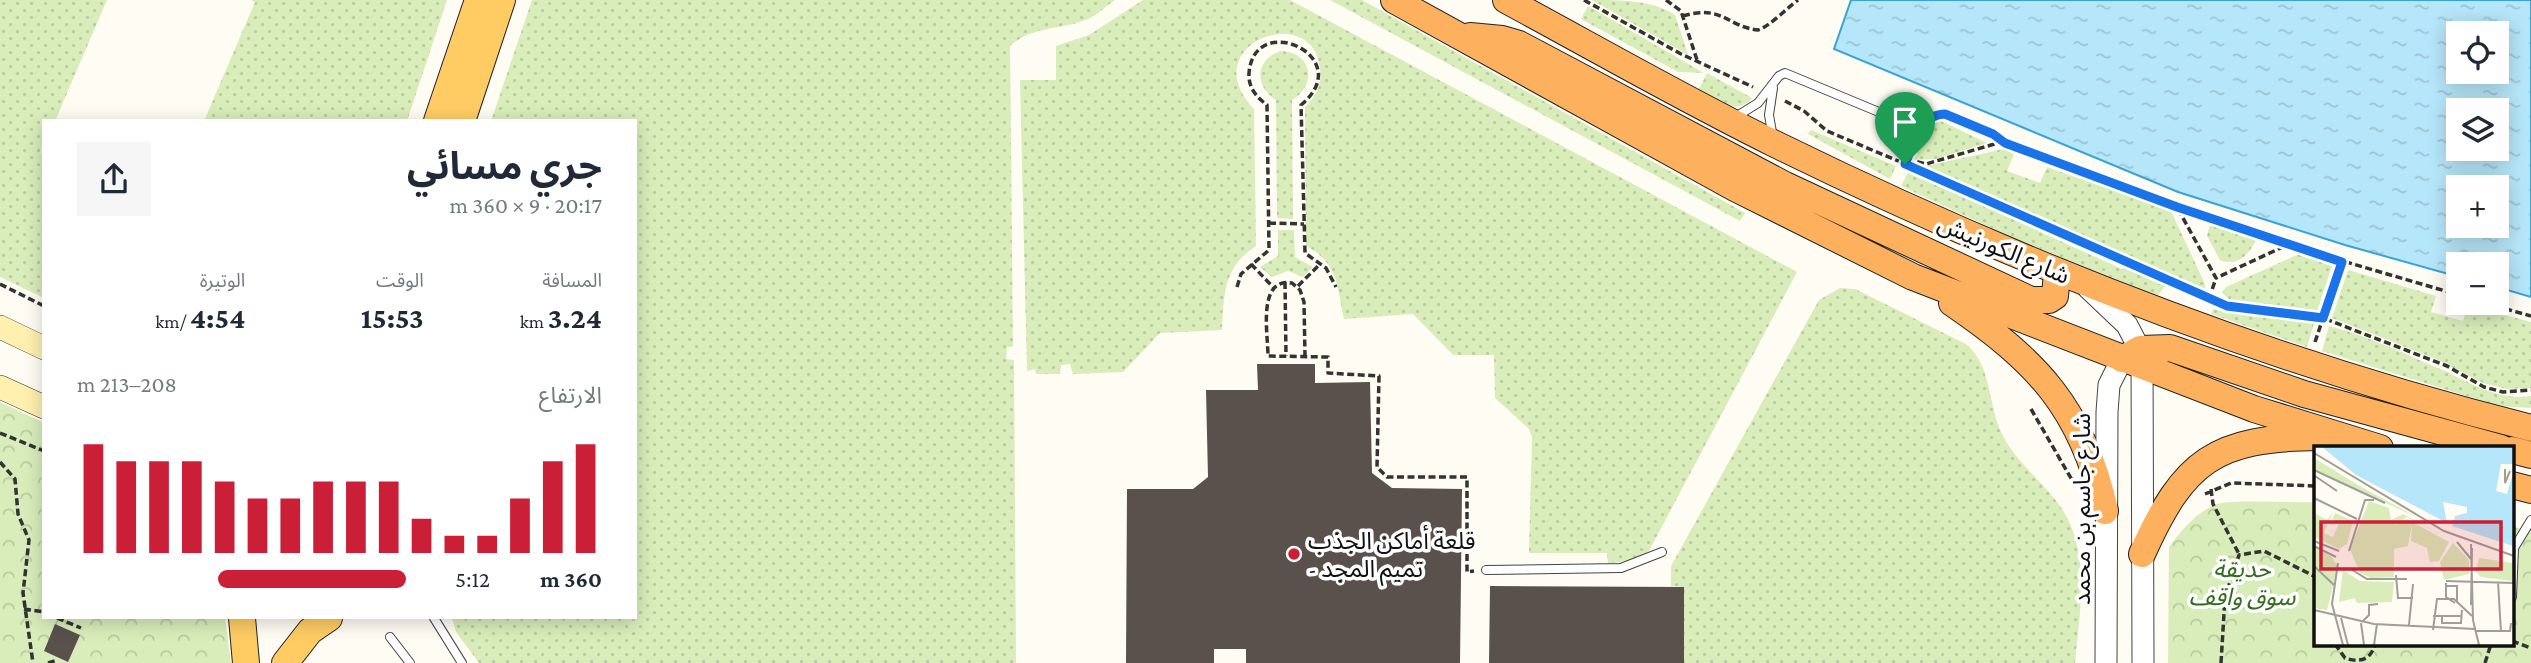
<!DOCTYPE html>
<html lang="ar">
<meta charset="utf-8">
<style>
:root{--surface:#fff;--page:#f6f6f7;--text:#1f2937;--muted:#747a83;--accent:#ca1f36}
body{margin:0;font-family:"Crimson Pro","Noto Sans Arabic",serif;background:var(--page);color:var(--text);direction:rtl;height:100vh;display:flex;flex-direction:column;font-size:26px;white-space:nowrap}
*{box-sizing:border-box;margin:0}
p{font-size:23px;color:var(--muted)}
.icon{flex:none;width:38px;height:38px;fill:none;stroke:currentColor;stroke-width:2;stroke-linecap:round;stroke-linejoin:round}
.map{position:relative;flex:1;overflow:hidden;direction:ltr}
.sheet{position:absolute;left:42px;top:119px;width:595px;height:500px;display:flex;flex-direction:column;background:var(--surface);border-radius:0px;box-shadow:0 4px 18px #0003;direction:rtl}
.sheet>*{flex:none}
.fabs{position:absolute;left:2446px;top:21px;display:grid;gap:14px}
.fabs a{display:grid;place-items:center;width:63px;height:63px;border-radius:0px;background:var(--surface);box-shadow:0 4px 18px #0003;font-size:35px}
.pin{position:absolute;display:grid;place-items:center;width:60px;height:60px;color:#fff;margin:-72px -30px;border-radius:50% 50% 50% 0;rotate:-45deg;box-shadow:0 0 7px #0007}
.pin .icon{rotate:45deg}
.round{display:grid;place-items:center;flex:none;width:74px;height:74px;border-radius:0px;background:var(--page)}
.overview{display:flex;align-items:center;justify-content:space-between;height:119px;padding:0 35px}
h1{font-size:38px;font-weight:700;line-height:52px}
.metrics{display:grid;grid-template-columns:repeat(3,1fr);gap:10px;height:119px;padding:7px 35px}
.metrics div{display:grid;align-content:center}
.metrics b{font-size:30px;font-weight:700}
.metrics small{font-size:19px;font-weight:400}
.metrics p{font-size:19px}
.chart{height:196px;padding:14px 35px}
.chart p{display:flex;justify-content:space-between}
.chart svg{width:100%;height:126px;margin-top:7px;stroke:var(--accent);stroke-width:6}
ul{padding:0 35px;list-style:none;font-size:23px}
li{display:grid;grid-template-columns:112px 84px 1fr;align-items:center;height:52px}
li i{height:18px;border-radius:9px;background:var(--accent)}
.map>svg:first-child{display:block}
.grass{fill:url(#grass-dots)}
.park{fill:url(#park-crowns)}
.water{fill:url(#water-ripples);stroke:#38a3d5;stroke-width:2;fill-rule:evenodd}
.building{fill:#5a504c}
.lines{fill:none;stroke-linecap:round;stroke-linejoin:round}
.service-casing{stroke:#444;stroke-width:10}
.tertiary-casing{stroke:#444;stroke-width:23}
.secondary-casing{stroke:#333;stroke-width:24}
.primary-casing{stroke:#222;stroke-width:28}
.trunk-casing{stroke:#222;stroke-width:28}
.path{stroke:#333;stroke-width:3.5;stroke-dasharray:7 3.5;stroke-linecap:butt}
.service{stroke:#fff;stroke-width:8}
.tertiary{stroke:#fff;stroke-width:21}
.secondary{stroke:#fff0af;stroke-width:23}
.primary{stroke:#ffcc64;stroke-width:26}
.trunk{stroke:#fdb05d;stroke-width:26}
.route-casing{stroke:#fff;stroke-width:14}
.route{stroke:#1a73e8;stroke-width:9}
.poi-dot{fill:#ca1f36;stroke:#fff;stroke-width:2.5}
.labels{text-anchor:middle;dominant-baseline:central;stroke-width:7;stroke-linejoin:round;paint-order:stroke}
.street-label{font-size:24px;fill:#111;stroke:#fff}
.poi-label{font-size:24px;fill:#111;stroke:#fff;text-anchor:start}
.park-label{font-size:24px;font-style:italic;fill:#336d1c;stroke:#fff}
.inset-road{fill:none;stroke:#a09e99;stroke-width:2}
.view{fill:#ca1f36;fill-opacity:0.15;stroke:#ca1f36;stroke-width:3.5}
.inset-edge{fill:none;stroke:#111;stroke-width:3.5}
</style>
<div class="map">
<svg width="2531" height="663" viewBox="0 0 2531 663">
<defs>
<pattern id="grass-dots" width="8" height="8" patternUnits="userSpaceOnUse" patternTransform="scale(1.75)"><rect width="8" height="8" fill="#d9edba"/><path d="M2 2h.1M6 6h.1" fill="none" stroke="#b9ca9f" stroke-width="1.8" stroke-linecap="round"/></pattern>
<pattern id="park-crowns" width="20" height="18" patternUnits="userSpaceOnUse" patternTransform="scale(1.75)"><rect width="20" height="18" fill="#d9edba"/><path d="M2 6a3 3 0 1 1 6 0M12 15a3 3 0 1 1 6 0" fill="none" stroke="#b9ca9f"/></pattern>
<pattern id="water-ripples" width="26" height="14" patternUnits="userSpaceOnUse" patternTransform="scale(1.75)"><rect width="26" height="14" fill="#b6e6f9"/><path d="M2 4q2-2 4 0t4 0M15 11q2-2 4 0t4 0" fill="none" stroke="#9bc4d4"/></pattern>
</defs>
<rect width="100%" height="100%" fill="#fffcf4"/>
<!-- grass -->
<path class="grass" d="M0,0h107l-52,121h-11l-3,33 3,1v143l-44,-21z
M251,0h196l-40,121h-203l51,-119z
M532,0h583c-7,5 -15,12 -23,17 -26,14 -58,7 -82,29l3,301h-6l-1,12 8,1 2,303h-537l-23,-31 -4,-14h183v-497h-144z
M1143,0h147l507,272 -148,279 -9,7 -32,6 -1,-11h-78l3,-116 -3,-8 -34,-31 -1,-43h-41l-40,-41 -69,5c-7,-31 -5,-56 -38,-73l-1,-139c11,-10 17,-23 15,-38 -6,-69 -128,-25 -66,40l2,137c-33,21 -32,49 -34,84l-62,3 -37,39 -50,2 -3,-10 -9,1 -1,9h-24l-1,-5 -8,2 -7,-291h36v-34l33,-11z
M1330,0h32l383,213 -5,8z
M1592,0c29,0 61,0 83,15l13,40z
M1588,6l116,67 -26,-1 -97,-53z
M1280,51c32,0 38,34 12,49l1,119 -16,-1 -1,-118c-22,-14 -21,-40 4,-49z
M1707,73l45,25c-15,19 -38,1 -54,-7z
M1903,99l18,12 -18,42 -19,-8z
M1935,118l52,25 -51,16 -22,1z
M1811,130l85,36 -6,13 -82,-45z
M2004,149l10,5 -7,17 33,12 7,-16 124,44 34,73v8l-127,-53 -157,-72z
M1908,172l214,97 3,-4 42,19 -9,11 -8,-2 -139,-56 -110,-51z
M2210,224l46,16c-7,15 -19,27 -36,20l-13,-24z
M1278,230h16l1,27 18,10 -10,10 -15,-6 -16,6 -12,-10 18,-11z
M2299,254l33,12 -16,48 -87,-10v-5l-7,-6 4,-6z
M2348,270l88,26 -5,16 32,9 5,-16 63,17v66l-24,1 -24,-6 -47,-24 -104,-41z
M1840,288l15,1 111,55c27,23 21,61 37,92 13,25 34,41 51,62 39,46 26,110 21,165h-391v-76l-13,-1v-20l148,-266z
M2213,309l38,7 64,4 -8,27 -96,-33z
M2329,326c40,10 78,29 116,45 28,13 54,30 86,25v12l-32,-2 -177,-55z"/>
<!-- park -->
<path class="park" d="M0,402l44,21v195h181l6,45h-231z
M2316,502v142h196v-117l19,3v133h-363l1,-116c11,-15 29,-37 48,-43 17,-5 78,-1 99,-2z"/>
<!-- water -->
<path class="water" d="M1851,0h680v297l-34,-10v-23h-38v13l-114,-32 -167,-53 -344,-143zM2459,33h38v39h-38zM2459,110h38v39h-38zM2459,187h38v39h-38z"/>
<!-- building -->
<path class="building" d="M1257,364h58v19l55,-1 2,91 20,15 70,1 -2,174h-214v-14h-32v14h-88l1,-174h66l15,-12 -2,-87h52z
M1490,586l194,1v76h-195z
M55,624l25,11 -12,27 -24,-11z"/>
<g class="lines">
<defs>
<path id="service" d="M1734,118l24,-15 21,-27 6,-3 101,42
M1773,138l-4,-23 4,-27
M1486,570l135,-2 41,-16
M2512,597l2,-49 17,-28
M434,618l28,45
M390,637l20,26"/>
<path id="tertiary" d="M2088,288l39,37 15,29 1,309
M2106,663l1,-251 2,-27 13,-26"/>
<path id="secondary" d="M0,327l44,21
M0,387l44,20"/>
<path id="primary" d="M437,121l41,-121
M462,121l40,-121
M242,618l4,45
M285,663l25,-32 19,-13"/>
<path id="trunk" d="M1394,0l341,188 178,89 341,132 126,39
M1506,0c89,48 176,98 267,143 242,119 495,219 758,285
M1470,36l32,3 17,5 266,141 246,115h18l6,-4 2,-24
M1952,303c85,58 131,106 153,208
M2122,359l18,-10 30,-1 134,46 197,54
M2512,450l19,5
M2512,485l19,5
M2142,554c42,-94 73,-116 177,-117"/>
</defs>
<!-- service casing -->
<use href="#service" class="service-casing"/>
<!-- tertiary casing -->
<use href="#tertiary" class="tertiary-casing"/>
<!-- secondary casing -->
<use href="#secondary" class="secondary-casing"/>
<!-- primary casing -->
<use href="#primary" class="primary-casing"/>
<!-- trunk casing -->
<use href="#trunk" class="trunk-casing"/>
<!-- path -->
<path class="path" d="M1584,0l97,54 72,33
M1666,0l15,11 17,52
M1683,16c40,-12 44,11 75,14 11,-3 29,-22 40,-30
M1785,101l19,10 23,20 140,59 52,27 190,82 40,12 74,7 124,48 37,21 19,5 28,-2
M1907,159l19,5 72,-21 12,1 167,63 111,38 171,50
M1907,159l15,-34 16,-11c21,0 51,15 66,28
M2178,209l38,69 71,-33
M1269,223l35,1
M1251,264l22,23
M1285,282l1,74
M0,284l44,22
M1298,286l22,-22
M1237,287l4,-13 28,-24 -2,-145c-11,-8 -19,-18 -18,-32 5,-64 110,-16 52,32l4,148 21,15 10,19
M2209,299l7,-21
M2485,303l46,13
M2315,342l27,-80
M1305,357l-1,-55 -4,-12 -8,-7c-35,-6 -24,51 -24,73l60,1v16l51,3 -2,91 10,10h80v95l7,-1
M2031,409l41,71
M0,433l44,18
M0,462l15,17 3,35 11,26 -6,53 10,70
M2211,489l2,15 26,50
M2205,494l26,-11 85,3
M24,609l20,3
M57,618l24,10
M2512,641l19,7
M2335,644l10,14c15,5 26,2 30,-14
M48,663l9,-3
M2221,663l4,-66 14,-42 25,-4 52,26
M2485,663l6,-19"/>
<!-- service -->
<use href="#service" class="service"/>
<!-- tertiary -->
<use href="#tertiary" class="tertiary"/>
<!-- secondary -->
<use href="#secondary" class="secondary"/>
<!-- primary -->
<use href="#primary" class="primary"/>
<!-- trunk -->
<use href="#trunk" class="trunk"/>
</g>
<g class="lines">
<defs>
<path id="route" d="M1945,114l48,20 12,9 172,64 165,55 -19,56 -96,-12 -322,-142c9,-20 15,-50 40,-50z"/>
</defs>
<!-- route casing -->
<use href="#route" class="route-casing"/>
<!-- route -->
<use href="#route" class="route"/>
</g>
<!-- markers -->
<circle class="poi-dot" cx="1294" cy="554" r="7"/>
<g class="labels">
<!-- street labels -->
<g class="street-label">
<text transform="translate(2004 249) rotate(23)">شارع الكورنيش</text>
<text transform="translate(2081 509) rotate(-90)">شارع جاسم بن محمد</text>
</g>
<!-- poi labels -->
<g class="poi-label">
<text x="1308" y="540">قلعة أماكن الجذب<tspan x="1308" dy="28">- تميم المجد</tspan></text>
</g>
<!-- park labels -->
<g class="park-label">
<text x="2242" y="568">حديقة<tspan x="2242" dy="28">سوق واقف</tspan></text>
</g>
</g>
<!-- overview -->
<g transform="translate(2314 446)">
<rect width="200" height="200" fill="#fffcf4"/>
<path d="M0,12l44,27 62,34 -106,-50zM55,55l20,7 2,12 12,-6 43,23 -39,-20 -14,9 14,-7 42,23 -10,19 -9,1 -3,-14 -16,-7 1,-17 -4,22 -14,3v28l-23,1 -11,-5 -10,-24zM19,66l-9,21 9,4 6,-14 -7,-4 3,-6 18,8 -6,23 -8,5 -25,-12v-24l13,7zM139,97l16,17v14l-25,6 -4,-18zM29,124l17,11 34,1 -2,20 -35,1 -2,-5 -16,4z" fill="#d9edba"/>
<path d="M0,101l18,10 6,10 -11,43 -13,-2zM165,112l34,5v18l-32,-4 -5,-5z" fill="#d9edba"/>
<path d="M7,0h192v18h-12l-5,27 11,3 6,-21v73l-61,-20 3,-10 12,-3v-6l-24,-5 4,21 -91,-48z" fill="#b6e6f9"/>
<path class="inset-road" d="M0,7l130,78 70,25M191,23v14l5,-12M0,24l71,33M1,30l22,15M0,52l43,21M0,95l25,10M143,96l14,17M157,98l2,76 6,25M0,100l22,11M35,105l16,-51h9M24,117l-6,41 11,41M0,120l20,19M35,122l18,11h40M82,129l2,23h15M132,135l68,2M184,136l3,50M132,137v14l9,6M132,140h11v17M157,159l1,-57M0,164l60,14 101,5M128,169v8h19l1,-13M119,170h29M27,172l7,27M48,176l7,-7v-10l9,-1M47,177l3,22M95,179l4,-41M119,184l4,-31h17l18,17M162,185h34l1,-8M60,199l3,-21"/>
<path class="view" d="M7,76h180v47h-180z"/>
<rect width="200" height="200" class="inset-edge"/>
</g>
</svg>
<div class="fabs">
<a><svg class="icon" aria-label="locate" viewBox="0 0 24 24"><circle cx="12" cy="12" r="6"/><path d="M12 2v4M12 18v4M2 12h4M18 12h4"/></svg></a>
<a><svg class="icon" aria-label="layers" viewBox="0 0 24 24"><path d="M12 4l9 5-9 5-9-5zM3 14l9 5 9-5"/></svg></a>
<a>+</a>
<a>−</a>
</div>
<div class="pin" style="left:1905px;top:164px;background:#1e9e55"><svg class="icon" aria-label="arrive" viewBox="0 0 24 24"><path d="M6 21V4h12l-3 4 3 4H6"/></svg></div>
<section class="sheet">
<div class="overview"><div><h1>جري مسائي</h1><p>20:17 · 9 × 360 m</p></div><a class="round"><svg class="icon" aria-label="share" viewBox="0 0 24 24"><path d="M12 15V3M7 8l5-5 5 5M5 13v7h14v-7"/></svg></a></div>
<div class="metrics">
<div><p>المسافة</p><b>3.24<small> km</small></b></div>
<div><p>الوقت</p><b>15:53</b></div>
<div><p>الوتيرة</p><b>4:54<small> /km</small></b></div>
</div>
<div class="chart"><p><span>الارتفاع</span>208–213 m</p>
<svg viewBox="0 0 160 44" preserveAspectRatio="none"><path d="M5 44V6M15 44V12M25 44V12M35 44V12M45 44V19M55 44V25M65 44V25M75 44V19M85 44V19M95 44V19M105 44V32M115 44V38M125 44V38M135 44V25M145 44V12M155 44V6"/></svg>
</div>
<ul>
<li><b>360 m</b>5:12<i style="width:57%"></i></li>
</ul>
</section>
</div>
